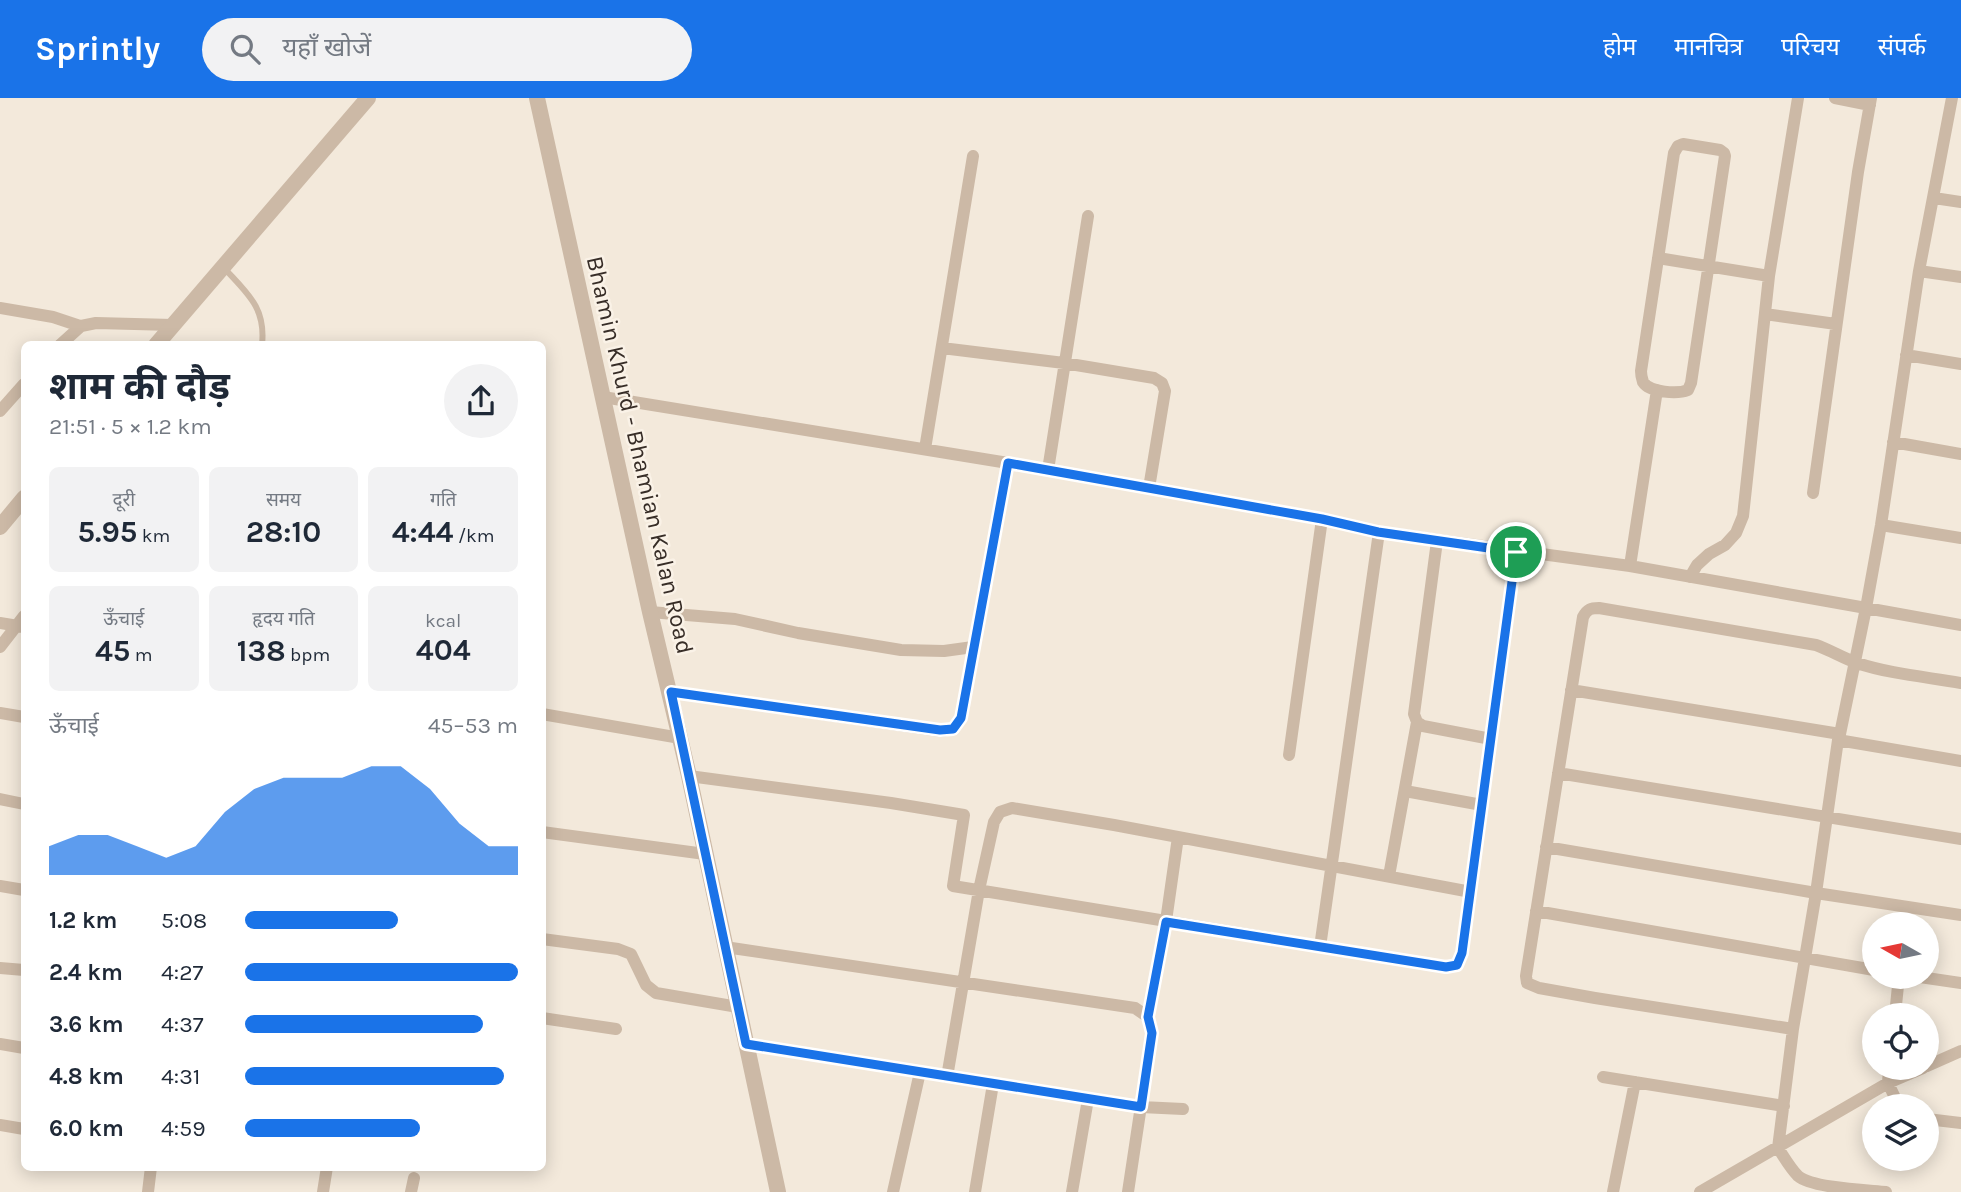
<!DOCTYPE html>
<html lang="hi">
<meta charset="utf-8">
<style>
:root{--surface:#fff;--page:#f2f2f3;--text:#1f2937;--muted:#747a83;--accent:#1a73e8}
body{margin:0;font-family:Karla,"Noto Sans Devanagari",sans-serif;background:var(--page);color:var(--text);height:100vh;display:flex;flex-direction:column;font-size:26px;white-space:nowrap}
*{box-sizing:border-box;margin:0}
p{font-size:23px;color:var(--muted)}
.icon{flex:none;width:38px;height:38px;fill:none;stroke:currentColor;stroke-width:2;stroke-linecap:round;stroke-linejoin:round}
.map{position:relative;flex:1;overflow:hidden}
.details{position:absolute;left:21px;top:243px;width:525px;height:830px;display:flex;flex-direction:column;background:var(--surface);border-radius:10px;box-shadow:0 4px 18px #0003}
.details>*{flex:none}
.needle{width:46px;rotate:279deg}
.tools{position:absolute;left:1862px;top:814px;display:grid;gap:14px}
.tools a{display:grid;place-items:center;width:77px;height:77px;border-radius:50%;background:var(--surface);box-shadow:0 4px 18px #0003;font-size:35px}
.pin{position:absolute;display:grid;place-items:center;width:60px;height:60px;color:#fff;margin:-30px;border:4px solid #fff;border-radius:50%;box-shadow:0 2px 7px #0007}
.round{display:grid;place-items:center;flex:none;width:74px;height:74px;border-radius:37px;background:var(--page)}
.overview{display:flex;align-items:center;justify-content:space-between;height:119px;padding:0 28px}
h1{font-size:38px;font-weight:700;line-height:52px}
.figures{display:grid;grid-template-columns:repeat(3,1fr);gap:10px;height:119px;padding:7px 28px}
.figures div{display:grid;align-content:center;border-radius:10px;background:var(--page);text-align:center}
.figures b{font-size:30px;font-weight:700}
.figures small{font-size:19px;font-weight:400}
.figures p{font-size:19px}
.chart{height:196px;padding:14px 28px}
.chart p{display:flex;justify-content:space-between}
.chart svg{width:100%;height:126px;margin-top:7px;fill:var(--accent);opacity:.7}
ul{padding:0 28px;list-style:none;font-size:23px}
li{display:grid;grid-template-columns:112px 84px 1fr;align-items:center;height:52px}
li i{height:18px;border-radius:9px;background:var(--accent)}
header{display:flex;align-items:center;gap:42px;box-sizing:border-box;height:98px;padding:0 35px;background:var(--accent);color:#fff}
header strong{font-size:33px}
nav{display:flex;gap:38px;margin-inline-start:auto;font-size:24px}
.search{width:490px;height:63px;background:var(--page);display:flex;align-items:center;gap:18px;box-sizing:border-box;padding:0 24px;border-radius:38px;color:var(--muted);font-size:26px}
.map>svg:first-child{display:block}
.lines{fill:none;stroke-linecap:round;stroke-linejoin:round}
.service{stroke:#ccb9a6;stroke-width:6}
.minor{stroke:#ccb9a6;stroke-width:12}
.tertiary{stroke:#ccb9a6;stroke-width:16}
.route-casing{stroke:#fff;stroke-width:14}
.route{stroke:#1a73e8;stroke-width:9}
.labels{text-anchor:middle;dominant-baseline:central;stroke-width:5;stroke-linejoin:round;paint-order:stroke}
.street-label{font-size:24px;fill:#372d27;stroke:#faf2e7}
</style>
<header>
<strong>Sprintly</strong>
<div class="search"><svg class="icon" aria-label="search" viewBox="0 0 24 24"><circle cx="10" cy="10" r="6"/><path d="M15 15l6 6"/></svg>यहाँ खोजें</div>
<nav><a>होम</a><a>मानचित्र</a><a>परिचय</a><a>संपर्क</a></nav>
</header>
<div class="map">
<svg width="1961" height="1094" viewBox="0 0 1961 1094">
<rect width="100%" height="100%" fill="#f3e9db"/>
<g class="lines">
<!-- service -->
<path class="service" d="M225,171c23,25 41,39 37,76"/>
<!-- minor -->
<path class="minor" d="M1835,0l35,7
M1683,46l37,6 4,3 1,3 -34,227 -3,7c-10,4 -38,3 -45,-8 -1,-3 -2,-8 -2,-11l33,-218 4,-7z
M1934,100l27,4
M1658,160l111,18
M1919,173l42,6
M0,210l53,9 27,9
M1765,216l71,10
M60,247l21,-19 15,-3 77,2
M942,250l122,15 90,15 8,5 3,8 -16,97
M1906,257l55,9
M603,299l405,66 314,56 57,13 251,34 236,42 15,-83 38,-254 33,-173
M0,313l24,-27
M1893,344l68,12
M925,351l48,-293
M1048,372l40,-254
M1813,395l45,-321 13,-74
M1881,427l80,13
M1437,443l-23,173 3,8 6,4 68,13
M1630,468l27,-176
M1690,479l7,-12 12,-11 16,-9 11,-12 7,-17 26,-240 29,-178
M650,514l85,7 63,14 103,17 43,1 29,-4
M0,525l24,4
M1961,527l-95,-17 -26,126 -2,6 -22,153 -23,136 -198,-31 -56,-10 -12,-5 -1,-7 57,-359c4,-8 8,-9 16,-9l217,37c14,5 27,13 41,18 33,11 70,14 104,20
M0,549l24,-31
M1571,592l269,44
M671,594l269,39 13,-2 8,-11 47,-255
M0,615l24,4
M542,616l138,24
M1838,642l123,21
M1289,657l33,-236
M1558,675l403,66
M689,678l202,27 73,12 -11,71 493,81 11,-2 5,-12 54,-401
M1405,693l77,14
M0,701l24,5
M542,734l163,22
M1546,749l270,46 145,22
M1389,778l28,-154
M0,788l24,4
M1536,813l338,59
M542,841l76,10 13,5 15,31 10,8 82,14
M725,849l410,61 13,9 4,16 -24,159
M1320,849l59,-415
M0,870l24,2
M1913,878l48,7
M1895,917l4,-39
M1148,919l18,-96 12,-84
M542,920l74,11
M1793,931l-15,119c6,9 12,20 20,28 14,12 68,14 88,16
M0,946l24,4
M746,946l395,63 42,2
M1927,968l34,-15
M1889,970l-1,15 11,23
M947,979l32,-187 15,-68 6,-10 12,-4 102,17 357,67
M1603,979l181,29
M1927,1021l34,4
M0,1027l24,4
M148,1094l3,-25
M323,1094l4,-25
M411,1094l3,-14
M893,1094l27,-120
M975,1094l18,-108
M1072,1094l16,-93
M1613,1094l22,-110
M1700,1094l188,-109 35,-15"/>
<!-- tertiary -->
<path class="tertiary" d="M537,0l113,514 39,164 89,416
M156,247l212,-247
M0,429l24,-29"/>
</g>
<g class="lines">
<defs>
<path id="route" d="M1008,365l314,56 56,13 138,20 -54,401 -5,12 -11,2 -280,-45 -18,95 4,16 -11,74 -395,-63 -75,-352 269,38 13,-1 8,-11z"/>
</defs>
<!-- route casing -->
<use href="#route" class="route-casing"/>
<!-- route -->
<use href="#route" class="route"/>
</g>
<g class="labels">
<!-- street labels -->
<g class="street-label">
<text transform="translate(640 357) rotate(77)">Bhamin Khurd - Bhamian Kalan Road</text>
</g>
</g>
</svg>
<div class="tools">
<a><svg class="needle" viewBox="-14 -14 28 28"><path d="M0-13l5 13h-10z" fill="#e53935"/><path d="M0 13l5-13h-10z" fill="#747a83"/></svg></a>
<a><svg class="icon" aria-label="locate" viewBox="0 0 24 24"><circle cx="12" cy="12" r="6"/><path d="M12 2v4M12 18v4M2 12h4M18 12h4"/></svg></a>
<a><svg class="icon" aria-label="layers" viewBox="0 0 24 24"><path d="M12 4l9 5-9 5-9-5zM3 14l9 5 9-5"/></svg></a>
</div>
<div class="pin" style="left:1516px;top:454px;background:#1e9e55"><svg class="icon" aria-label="arrive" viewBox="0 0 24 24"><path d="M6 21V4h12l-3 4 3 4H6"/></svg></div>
<section class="details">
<div class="overview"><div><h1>शाम की दौड़</h1><p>21:51 · 5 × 1.2 km</p></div><a class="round"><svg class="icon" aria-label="share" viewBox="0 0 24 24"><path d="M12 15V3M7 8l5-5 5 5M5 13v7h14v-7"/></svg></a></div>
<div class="figures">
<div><p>दूरी</p><b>5.95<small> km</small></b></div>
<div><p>समय</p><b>28:10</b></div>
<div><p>गति</p><b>4:44<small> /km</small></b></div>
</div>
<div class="figures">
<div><p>ऊँचाई</p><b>45<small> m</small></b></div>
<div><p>हृदय गति</p><b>138<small> bpm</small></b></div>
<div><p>kcal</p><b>404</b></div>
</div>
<div class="chart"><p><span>ऊँचाई</span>45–53 m</p>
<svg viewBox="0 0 160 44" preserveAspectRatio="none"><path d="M0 44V34L10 30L20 30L30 34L40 38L50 34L60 22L70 14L80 10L90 10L100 10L110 6L120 6L130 14L140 26L150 34L160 34V44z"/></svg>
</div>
<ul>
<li><b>1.2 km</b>5:08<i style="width:56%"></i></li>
<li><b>2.4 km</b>4:27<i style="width:100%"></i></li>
<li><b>3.6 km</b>4:37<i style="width:87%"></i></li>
<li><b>4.8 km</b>4:31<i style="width:95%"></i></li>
<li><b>6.0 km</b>4:59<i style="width:64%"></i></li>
</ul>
</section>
</div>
